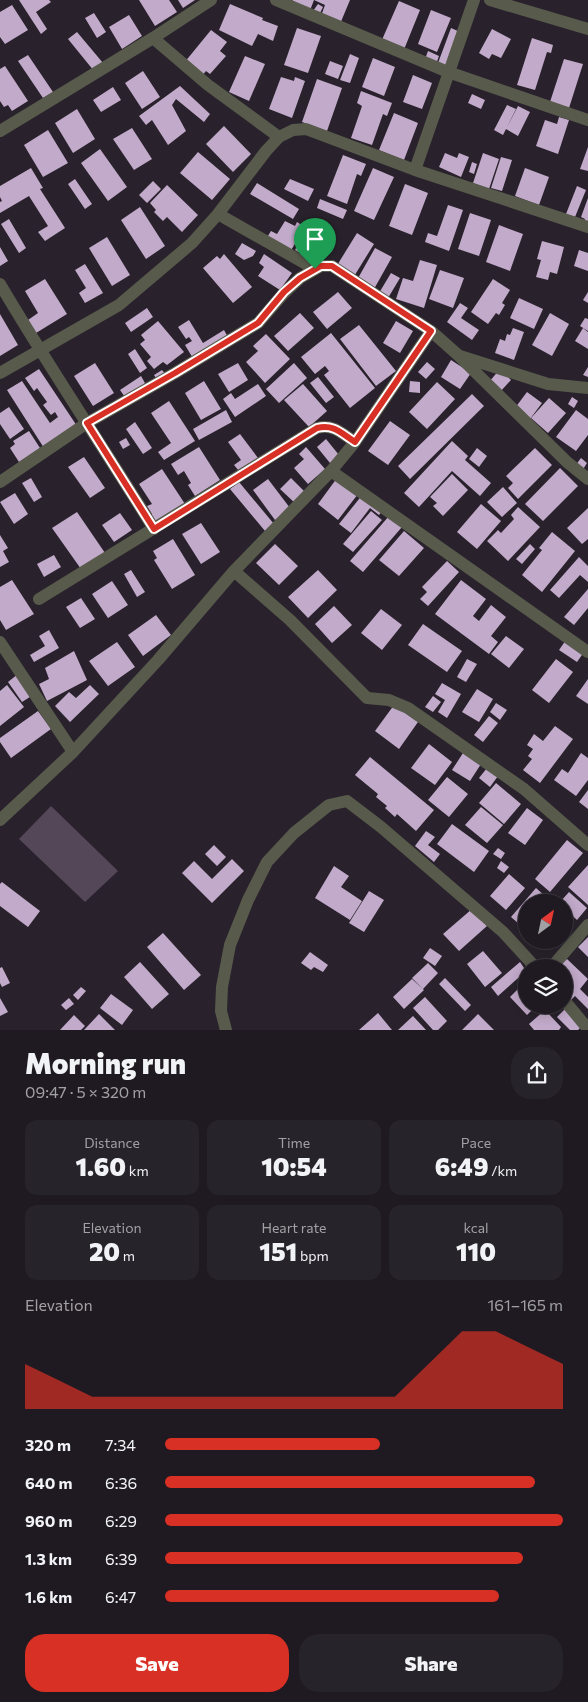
<!DOCTYPE html>
<meta charset="utf-8">
<style>
:root{--surface:#1f1a21;--page:#27232a;--text:#f1f3f6;--muted:#a1a1a5;--line:#3c383f;--accent:#d93025}
body{margin:0;font-family:Commissioner,sans-serif;background:var(--page);color:var(--text);height:100vh;display:flex;flex-direction:column;font-size:19px;white-space:nowrap}
*{box-sizing:border-box;margin:0}
p{font-size:16px;color:var(--muted)}
.icon{flex:none;width:28px;height:28px;fill:none;stroke:currentColor;stroke-width:2;stroke-linecap:round;stroke-linejoin:round}
.map{position:relative;height:1030px;overflow:hidden}
.drawer{display:flex;flex-direction:column;background:var(--surface);flex:1}
.drawer>*{flex:none}
.needle{width:32px;rotate:33deg}
.buttons{position:absolute;left:518px;top:894px;display:grid;gap:10px}
.buttons a{display:grid;place-items:center;width:55px;height:55px;border-radius:50%;background:var(--surface);box-shadow:0 2px 12px #0003,0 0 0 1px var(--line);font-size:25px}
.pin{position:absolute;display:grid;place-items:center;width:42px;height:42px;color:#fff;margin:-51px -21px;border-radius:50% 50% 50% 0;rotate:-45deg;box-shadow:0 0 5px #0007}
.pin .icon{rotate:45deg}
.round{display:grid;place-items:center;flex:none;width:52px;height:52px;border-radius:20px;background:var(--page)}
.headline{display:flex;align-items:center;justify-content:space-between;height:85px;padding:0 25px}
h1{font-size:28px;font-weight:800;line-height:38px}
.figures{display:grid;grid-template-columns:repeat(3,1fr);gap:8px;height:85px;padding:5px 25px}
.figures div{display:grid;align-content:center;border-radius:12px;background:var(--page);text-align:center}
.figures b{font-size:25px;font-weight:800}
.figures small{font-size:14px;font-weight:400}
.figures p{font-size:14px}
.chart{height:140px;padding:10px 25px}
.chart p{display:flex;justify-content:space-between}
.chart svg{width:100%;height:90px;margin-top:5px;fill:var(--accent);opacity:.7}
.primary-button{display:flex;gap:10px;margin-top:auto;padding:10px 25px}
.primary-button a{flex:1;height:58px;border-radius:20px;background:var(--accent);color:#fff;font-size:20px;font-weight:800;line-height:58px;text-align:center}
.primary-button a+a{background:var(--page);color:var(--text)}
ul{padding:0 25px;list-style:none;font-size:16px}
li{display:grid;grid-template-columns:80px 60px 1fr;align-items:center;height:38px}
li i{height:12px;border-radius:6px;background:var(--accent)}
.map>svg:first-child{display:block}
.green{fill:#544758}
.building{fill:#c2aaca}
.lines{fill:none;stroke-linecap:round;stroke-linejoin:round}
.minor{stroke:#585b4c;stroke-width:12}
.route-casing{stroke:#fff;stroke-width:10}
.route{stroke:#d93025;stroke-width:6}
</style>
<div class="map">
<svg width="588" height="1030" viewBox="0 0 588 1030">
<rect width="100%" height="100%" fill="#29222c"/>
<!-- green -->
<path class="green" d="M51,806l67,65 -33,31 -66,-63z"/>
<!-- building -->
<path class="building" d="M19,0h30l2,2 -15,10 11,17 -6,5z
M139,0h30l8,12 -22,14z
M178,0h17l-12,8z
M292,0h58l-10,24 -19,-8 4,-11 -11,-5 -5,13z
M399,1l21,9 -17,42 -22,-10z
M230,4l33,14 -1,2 16,6 -5,15 -15,-7 -6,12 -33,-16z
M318,4l5,3 -4,8 -6,-4z
M12,5l16,25 -23,14 -5,-7v-25z
M431,10l20,8 -14,34 -19,-8z
M94,13l12,19 -9,6 -12,-20z
M129,15l13,21 -20,13 -13,-22z
M297,28l24,8 -13,37 -24,-8z
M451,28l9,4 -12,34 -10,-3z
M492,29l19,10 -10,19 -9,-4 -3,5 -10,-6z
M211,30l16,12 -7,9 6,5 -16,18 -4,-3 -5,6 -17,-14z
M77,32l26,31 -9,8 -26,-32z
M532,38l21,7 -2,8 -4,-1 -12,38 -18,-5z
M428,51l11,5 -3,8 -11,-5z
M350,54l9,4 -9,25 -10,-3z
M28,55l25,37 -10,6 -25,-37z
M245,56l20,8 -16,37 -20,-9z
M373,58l22,9 -11,29 -22,-9z
M564,59l19,5 -14,44 -19,-6z
M330,61l13,5 -5,13 -13,-5z
M5,66l23,35 -16,10 -4,-6 -4,2 -4,-6v-32z
M143,71l17,26 -18,12 -17,-26z
M413,75l19,8 -10,26 -19,-7z
M281,77l13,4 1,-4 10,4 -13,37 -23,-9z
M317,79l25,9 -15,43 -25,-9z
M180,86l30,28 -6,8 -28,-23 -4,6 14,26 -18,14 -16,-25 -6,5 -7,-9z
M113,87l8,13 -20,12 -8,-12z
M361,91l31,12 -5,13 -4,-2 -11,31 -21,-7 11,-32 -5,-3z
M472,94l13,6 -4,9 -13,-6z
M507,105l9,4 -13,26 -9,-5z
M518,106l12,6 -12,24 -12,-7z
M77,109l18,30 -22,14 -18,-30z
M394,113l24,10 -14,37 -25,-10z
M559,117l10,3 -11,34 -22,-8 9,-26 12,4z
M224,126l27,28 -18,18 -27,-28z
M132,128l20,31 -18,11 -21,-31z
M48,130l20,33 -25,14 -19,-32z
M588,147v24l-8,-2z
M100,149l27,38 -19,14 -27,-38z
M198,152l32,27 -18,21 -32,-27z
M445,153l12,5 2,-5 10,4 -8,20 -22,-10z
M483,153l16,6 -10,30 -16,-6z
M343,155l23,9 -5,12 -4,-2 -10,30 -20,-8z
M501,157l11,3 -10,31 -11,-3z
M472,162l5,2 -3,10 -5,-2z
M31,168l12,20 -3,1 25,39 -20,13 -7,-9 10,-6 -19,-30 -29,17v-11l2,-1 -2,-4v-11z
M373,168l21,9 -20,43 -20,-9z
M525,168l24,9 -10,28 -24,-9z
M75,179l17,25 -7,5 -17,-25z
M290,179l24,10 -6,12 -24,-12z
M153,181l8,8 -14,14 -8,-8z
M257,183l42,26 -6,10 -43,-25z
M405,184l23,9 -16,42 -23,-9z
M167,185l31,30 -16,17 -15,-15 -4,4 -9,-9 2,-2 -6,-7z
M577,186l9,4 -11,27 -9,-3z
M588,198v28l-5,-2 2,-5 -4,-2z
M320,199l27,11 -4,9 -26,-11z
M448,205l15,5 -14,41 -24,-9 3,-9 9,3z
M140,207l25,39 -19,13 -25,-39z
M470,213l21,7 -12,36 -21,-7z
M9,219l17,29 -7,5 -18,-29z
M285,221l10,5 2,-4 8,5 -15,25 -24,-13 5,-8 6,3z
M499,225l24,9 -13,37 -24,-9z
M307,228l22,12 -13,23 -21,-13z
M357,233l17,11 -21,34 -17,-11z
M107,237l23,38 -18,11 -23,-38z
M542,241l22,6 -7,27 -7,-2 -2,8 -12,-3 5,-17 -4,-1z
M242,243l14,8 -3,5 -9,4 -9,-6z
M0,247l8,14 -8,5z
M375,248l17,9 -18,32 -17,-9z
M579,250l9,3v18l-14,-5z
M224,254l28,33 -19,16 -30,-35 14,-12 3,3z
M264,254l28,19 -12,17 -22,-14 6,-9 -5,-4z
M420,260l17,5 -13,43 -28,-9 7,-21 10,3z
M85,264l18,29 -18,10 -6,-10 7,-5 -11,-18z
M440,270l24,8 -11,30 -24,-9z
M391,273l9,5 -12,20 -9,-5z
M45,279l22,35 -31,19 -8,-13 10,-7 -13,-22z
M493,279l17,11 -8,13 3,2 -6,10 -3,-2 -8,11 -17,-12z
M338,292l14,16 -25,21 -14,-17z
M588,292v11l-5,-3z
M519,298l24,11 -9,20 -24,-11z
M460,303l8,5 -7,10 18,12 -7,10 -25,-18z
M147,308l6,9 -22,15 -6,-9z
M300,313l14,15 -26,23 -14,-15z
M550,313l19,11 -17,32 -20,-11z
M0,314l18,31 -18,11z
M585,318l3,1v12l-8,-5z
M189,320l14,23 21,-13 5,9 -35,21 -9,-15 7,-4 -3,-4 -3,2 -8,-12z
M158,321l26,31 -17,13 -4,-3 -9,7 -7,-8 4,-4 -11,-13 5,-4 -4,-5z
M396,321l17,10 -13,22 -17,-10z
M359,325l37,46 -20,15 -36,-47z
M513,328l11,4 -10,28 -19,-7 5,-14 5,2 2,-7 3,1z
M583,328l5,4v17l-13,-8z
M331,333l44,55 -25,20 -26,-33 5,-4 -4,-5 -10,8 -14,-17z
M266,334l24,25 -25,24 -19,-21 12,-11 -5,-5z
M135,349l12,19 -7,5 -12,-19z
M451,360l20,13 -11,16 -19,-12z
M427,362l8,7 -9,10 -8,-7z
M95,363l19,30 -21,13 -19,-30z
M238,363l10,17 -19,12 -11,-18z
M294,363l13,15 -28,25 -13,-14z
M588,367v10l-5,-2z
M39,369l38,57 -33,22 -37,-58 15,-9 28,42 8,-6 -3,-5 -4,3 -8,-10 4,-3 -10,-14 -3,3 -9,-13z
M500,369l11,11 -11,12 -11,-10z
M162,370l4,5 -8,6 -4,-6z
M141,376l4,7 -18,17 -7,-10z
M318,377l16,20 -8,6 -16,-20z
M204,381l17,28 -20,11 -16,-27z
M410,381l10,1v11l-11,-1z
M437,382l18,17 -28,30 -18,-17z
M258,384l8,12 -31,21 -12,-18 8,-6 4,6z
M303,384l24,27 -18,16 -25,-27z
M527,392l15,11 -12,16 -15,-11z
M472,394l12,12 -74,73 -12,-13z
M572,397l6,4 -4,7 -6,-4z
M549,398l17,15 -18,20 -17,-15z
M169,401l26,40 -31,19 -6,-8 13,-9 -20,-30z
M9,407l15,22 -14,10 -10,-15v-11z
M226,410l6,12 -33,18 -6,-11z
M576,410l12,9v16l-12,16 -20,-14z
M390,421l20,14 -22,30 -20,-14z
M135,422l17,26 -9,6 -17,-25z
M29,431l11,17 -21,14 -9,-14 5,-4 -2,-3z
M240,434l18,24 -19,13 -5,-6 7,-5 -13,-18z
M126,438l4,7 -7,4 -4,-7z
M326,439l13,16 -9,8 -13,-16z
M452,441l16,15 -3,4 26,23 -11,13 -28,-25 -33,36 -15,-14z
M199,447l21,33 -25,16 -7,-11 3,-2 -7,-12 -6,4 -7,-11z
M306,447l19,22 -17,15 -14,-16 10,-9 -5,-5z
M477,448l10,8 -8,11 -10,-8z
M535,448l17,17 -34,34 -10,-11 5,-5 -7,-7z
M84,457l21,31 -15,10 -22,-31z
M581,458l6,5 -5,8 -7,-5z
M560,468l18,18 -35,35 -18,-17z
M162,469l23,35 -32,21 -5,-8 4,-3 -5,-8 5,-2 -13,-20z
M452,474l16,16 -25,26 -10,-10 4,-3 -7,-6z
M31,478l11,19 -8,5 -12,-19z
M291,478l16,16 -10,11 -17,-16z
M337,478l21,16 -20,26 -20,-16z
M268,479l22,29 -15,12 -22,-30z
M239,482l35,42 -9,7 -35,-42z
M503,487l14,16 -15,14 -15,-15z
M15,493l13,21 -14,10 -14,-22z
M363,494l20,16 -4,5 -9,-7 -19,25 -12,-9z
M481,504l20,17 -24,28 -20,-17z
M518,507l22,20 -32,34 -21,-20 11,-11 3,3 13,-14 -3,-4z
M588,508v31l-6,5 -15,-16z
M371,511l11,9 -29,32 -10,-8z
M77,512l28,41 -24,16 -29,-41z
M120,513l12,17 -18,12 -12,-17z
M389,516l13,11 -39,45 -13,-11z
M201,523l19,29 -19,12 -19,-30z
M404,531l20,17 -25,28 -20,-16z
M552,532l23,19 -33,41 -20,-17 20,-25 -3,-2z
M0,535l8,13 -5,3 6,11 -9,5z
M173,539l22,36 -23,14 -18,-29 3,-2 -4,-7z
M275,544l23,22 -19,19 -23,-22z
M530,544l5,5 -13,15 -6,-5z
M54,555l7,12 -17,10 -7,-13z
M579,557l9,9v16l-8,-7 -21,23 -9,-8z
M447,561l12,11 -31,34 -8,-7 7,-7 -5,-5z
M131,570l14,22 -8,5 -13,-23z
M318,570l19,20 -29,28 -20,-21z
M12,580l22,34 -28,16 -6,-10v-33z
M461,580l25,19 -13,17 6,5 12,-16 15,12 -15,19 7,6 -9,12 -54,-40z
M112,581l16,24 -20,13 -16,-24z
M588,589v19l-14,17 -10,-8z
M81,598l14,21 -15,9 -14,-21z
M334,606l18,19 -20,18 -17,-19z
M381,609l21,16 -20,25 -21,-17z
M156,615l15,20 -28,21 -15,-21z
M423,624l39,27 -15,21 -39,-27z
M49,630l10,18 -25,14 -4,-7 15,-9 -6,-10z
M506,636l18,13 -15,19 -18,-14z
M566,640l18,12 -7,10 -18,-12z
M117,642l18,25 -27,19 -19,-25z
M74,651l13,29 -40,21 -8,-17 10,-5 -4,-11z
M467,659l10,5 -11,18 -9,-5z
M556,659l17,13 -24,31 -17,-13z
M18,674l15,21 -11,7 -14,-20z
M588,679v25l-12,-8z
M442,683l19,11 -14,24 -9,-6 7,-12 -10,-6z
M7,685l17,22 -24,19v-35z
M90,685l9,9 -29,28 -15,-16 14,-14 7,6z
M477,689l16,10 -14,23 -17,-10z
M433,696l8,6 -8,10 -8,-5z
M496,703l11,7 -7,10 -10,-8z
M394,705l24,17 -19,27 -24,-18z
M38,711l13,18 -40,29 -11,-16v-4z
M489,716l9,7 -15,19 -9,-7z
M555,726l18,13 -33,44 -17,-13 9,-11 -4,-3 5,-7 -6,-4 7,-11 9,7z
M429,744l23,18 -17,23 -24,-17z
M463,753l18,11 -11,17 -18,-11z
M581,753l7,5v22l-12,16 -22,-16 8,-11 6,4z
M370,757l64,53 -18,21 -19,-17 -2,3 -10,-9 2,-2 -11,-9 2,-3 -23,-19z
M487,768l11,8 -8,11 -11,-9z
M447,777l21,17 -19,23 -21,-17z
M496,783l25,21 -17,20 -25,-21z
M588,790v19l-9,-7z
M481,807l22,18 -16,18 -22,-18z
M527,808l16,12 -18,25 -17,-12z
M452,824l37,27 -15,21 -37,-28z
M426,831l9,6 -7,8 12,9 -6,8 -19,-16z
M567,840l16,13 -33,39 -15,-13z
M214,845l12,12 -9,9 -12,-12z
M498,848l7,5 -4,6 -8,-5z
M232,859l12,12 -32,32 -30,-30 12,-12 18,18z
M501,861l8,6 -5,6 -7,-5z
M588,865v40l-20,-18z
M334,866l15,10 -8,11 21,14 -12,19 -35,-22z
M509,874l16,14 -19,22 -16,-14z
M2,882l38,29 -12,16 -28,-21v-22z
M536,888l9,8 -5,6h-14v28l-15,-13z
M369,891l15,9 -20,32 -15,-9z
M569,892l18,16 -10,12 -13,-12v-6h-4z
M472,909l15,17 -28,25 -16,-17z
M163,933l38,42 -17,15 -37,-43z
M588,937v20l-10,-10z
M539,940h18l-8,9z
M430,948l12,8 -7,10 -12,-8z
M483,951l19,22 -17,14 -18,-23z
M310,952l18,13 -5,7 -9,-5 -3,3 -10,-7z
M567,959l21,20 -8,10 8,8v12l-13,-13 -4,4 -7,-7v-25h-7z
M140,962l29,32 -17,15 -28,-32z
M520,962l6,9 -28,25 -7,-9z
M428,963l10,10 -15,16 -11,-11z
M2,967l8,16 -8,4 -2,-4v-15z
M445,978l26,27 -6,6 -26,-27z
M412,979l12,11 -20,19 -11,-12z
M526,981v24h11l-10,10 -17,-18z
M81,987l5,4 -8,9 -5,-5z
M111,994l22,16 -11,15 -22,-17z
M425,997l22,24 -9,9h-5l-20,-22z
M0,998l8,14 -8,4z
M69,998l5,6 -8,6 -5,-5z
M565,1009l16,18 -3,3h-8l-13,-13z
M545,1010l16,17 -2,3h-25l-5,-6z
M378,1013l14,17h-33z
M99,1014l16,16h-31z
M478,1014l16,16h-32z
M74,1015l11,11 -4,4h-21z
M413,1016l13,14h-28z"/>
<g class="lines">
<!-- minor -->
<path class="minor" d="M276,0l172,72 140,48
M490,0l98,29
M153,38l55,47 71,52
M0,131l153,-93 58,-38
M415,170l59,-170
M218,214l97,55
M0,284c49,83 103,163 154,245
M460,356l88,28 40,4
M0,373l119,-68 73,-62 26,-29 48,-63 13,-14 14,-7 13,-1 109,41 173,57
M331,471l257,181
M0,482l87,-59 88,-50 83,-50 26,-30 16,-15 21,-12h11l99,65 27,24 109,107 21,17
M234,571l56,49 77,78 22,2 19,8 116,81 64,56
M39,599l278,-171c17,-4 24,5 38,14
M0,642l73,110
M0,820l73,-68 85,-92 76,-89 97,-100 24,-29 76,-111
M551,968l37,-43
M564,1000l24,29
M226,1030l-5,-19 1,-24 8,-42 18,-45 19,-38 27,-29 35,-28 18,-4 34,26 122,105 33,36"/>
</g>
<g class="lines">
<defs>
<path id="route" d="M321,266h11l99,65 -76,111c-14,-9 -21,-18 -38,-14l-163,101 -67,-106 88,-50 83,-50 26,-31 16,-14z"/>
</defs>
<!-- route casing -->
<use href="#route" class="route-casing"/>
<!-- route -->
<use href="#route" class="route"/>
</g>
</svg>
<div class="buttons">
<a><svg class="needle" viewBox="-14 -14 28 28"><path d="M0-13l5 13h-10z" fill="#e53935"/><path d="M0 13l5-13h-10z" fill="#a1a1a5"/></svg></a>
<a><svg class="icon" aria-label="layers" viewBox="0 0 24 24"><path d="M12 4l9 5-9 5-9-5zM3 14l9 5 9-5"/></svg></a>
</div>
<div class="pin" style="left:315px;top:269px;background:#1e9e55"><svg class="icon" aria-label="arrive" viewBox="0 0 24 24"><path d="M6 21V4h12l-3 4 3 4H6"/></svg></div>
</div>
<section class="drawer">
<div class="headline"><div><h1>Morning run</h1><p>09:47 · 5 × 320 m</p></div><a class="round"><svg class="icon" aria-label="share" viewBox="0 0 24 24"><path d="M12 15V3M7 8l5-5 5 5M5 13v7h14v-7"/></svg></a></div>
<div class="figures">
<div><p>Distance</p><b>1.60<small> km</small></b></div>
<div><p>Time</p><b>10:54</b></div>
<div><p>Pace</p><b>6:49<small> /km</small></b></div>
</div>
<div class="figures">
<div><p>Elevation</p><b>20<small> m</small></b></div>
<div><p>Heart rate</p><b>151<small> bpm</small></b></div>
<div><p>kcal</p><b>110</b></div>
</div>
<div class="chart"><p><span>Elevation</span>161–165 m</p>
<svg viewBox="0 0 160 44" preserveAspectRatio="none"><path d="M0 44V22L10 30L20 38L30 38L40 38L50 38L60 38L70 38L80 38L90 38L100 38L110 38L120 22L130 6L140 6L150 14L160 22V44z"/></svg>
</div>
<ul>
<li><b>320 m</b>7:34<i style="width:54%"></i></li>
<li><b>640 m</b>6:36<i style="width:93%"></i></li>
<li><b>960 m</b>6:29<i style="width:100%"></i></li>
<li><b>1.3 km</b>6:39<i style="width:90%"></i></li>
<li><b>1.6 km</b>6:47<i style="width:84%"></i></li>
</ul>
<div class="primary-button"><a>Save</a><a>Share</a></div>
</section>
